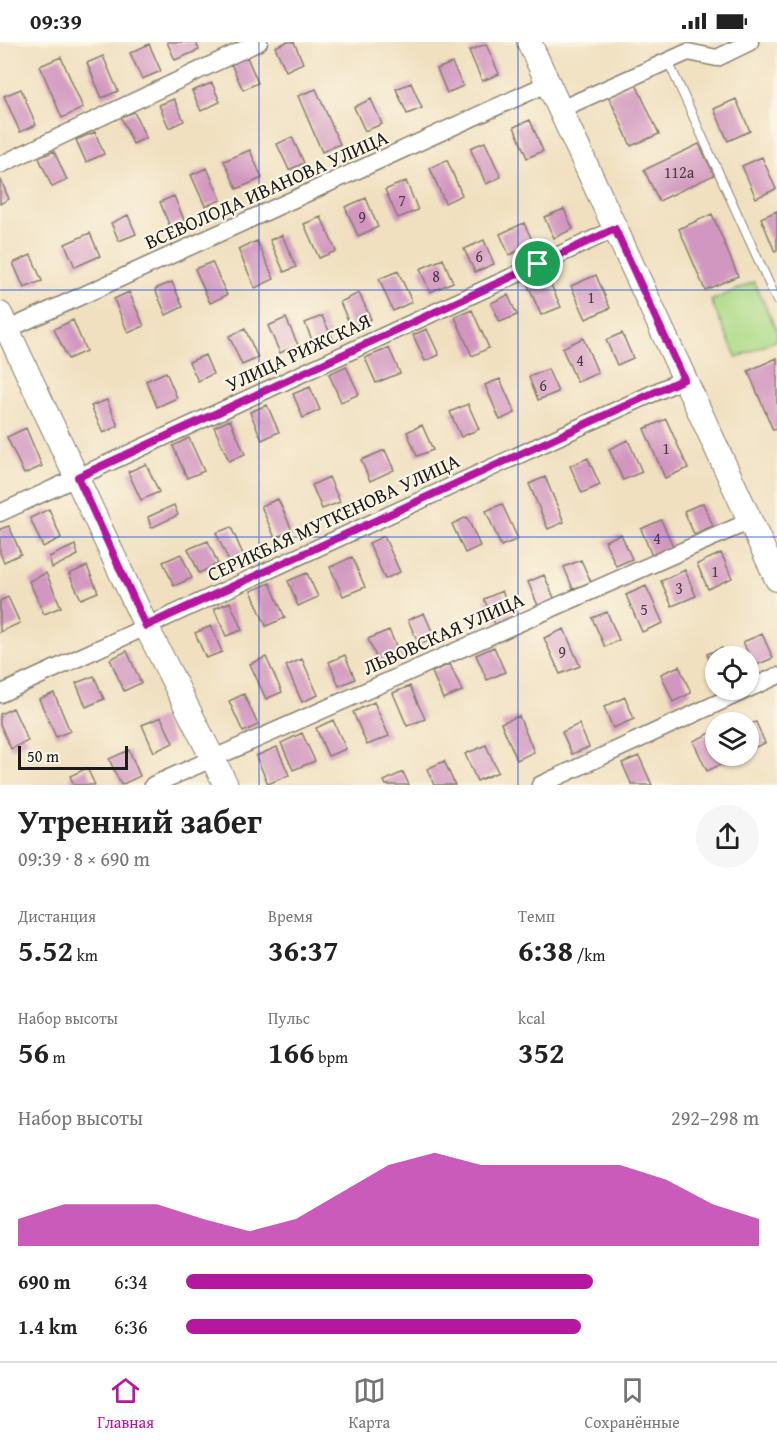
<!DOCTYPE html>
<html lang="ru">
<meta charset="utf-8">
<style>
:root{--surface:#fff;--page:#f6f6f6;--text:#222;--muted:#767676;--line:#e0e0e0;--accent:#b5179e}
body{margin:0;font-family:"Gentium Book Plus",serif;background:var(--page);color:var(--text);height:100vh;display:flex;flex-direction:column;font-size:22px;white-space:nowrap}
*{box-sizing:border-box;margin:0}
p{font-size:20px;color:var(--muted)}
.icon{flex:none;width:33px;height:33px;fill:none;stroke:currentColor;stroke-width:2;stroke-linecap:round;stroke-linejoin:round}
.map{position:relative;height:743px;overflow:hidden}
.side{display:flex;flex-direction:column;background:var(--surface);flex:1}
.side>*{flex:none}
.buttons{position:absolute;left:705px;top:604px;display:grid;gap:12px}
.buttons a{display:grid;place-items:center;width:54px;height:54px;border-radius:50%;background:var(--surface);box-shadow:0 2px 4px #0004;font-size:30px}
.scale{position:absolute;left:18px;bottom:15px;width:110px;box-sizing:border-box;padding-left:6px;border:3px solid #1c1c1c;border-top:0;font-size:16px;line-height:21px;white-space:nowrap;color:#1c1c1c;-webkit-text-stroke:4px #fcf5e5;paint-order:stroke}
.pin{position:absolute;display:grid;place-items:center;width:51px;height:51px;color:#fff;margin:-26px;border:3px solid #fff;border-radius:50%;box-shadow:0 2px 6px #0007}
.round{display:grid;place-items:center;flex:none;width:63px;height:63px;border-radius:32px;background:var(--page)}
.head{display:flex;align-items:center;justify-content:space-between;height:102px;padding:0 18px}
h1{font-size:33px;font-weight:700;line-height:45px}
.stats{display:grid;grid-template-columns:repeat(3,1fr);gap:9px;height:102px;padding:6px 18px}
.stats div{display:grid;align-content:center}
.stats b{font-size:30px;font-weight:700}
.stats small{font-size:16px;font-weight:400}
.stats p{font-size:16px}
.chart{height:168px;padding:12px 18px}
.chart p{display:flex;justify-content:space-between}
.chart svg{width:100%;height:108px;margin-top:6px;fill:var(--accent);opacity:.7}
ul{padding:0 18px;list-style:none;font-size:20px}
li{display:grid;grid-template-columns:96px 72px 1fr;align-items:center;height:45px}
li i{height:15px;border-radius:8px;background:var(--accent)}
.status{display:flex;justify-content:space-between;align-items:center;height:42px;padding:0 30px;background:var(--surface);direction:ltr}
.status svg{height:16px;fill:currentColor}
.tabs{display:flex;justify-content:space-around;align-items:center;height:84px;border-top:2px solid var(--line);background:var(--surface);font-size:16px;color:var(--muted)}
.tabs a{display:grid;justify-items:center;gap:3px}
.tabs .selected{color:var(--accent)}
.map>svg:first-child{display:block}
.green{fill:#abda87;stroke:#647b52;stroke-width:1.5}
.building{fill:#d297c0}
.lines{fill:none;stroke-linecap:round;stroke-linejoin:round}
.lane-casing{stroke:#867e6e;stroke-width:10}
.street-casing{stroke:#867e6e;stroke-width:19}
.secondary-casing{stroke:#867e6e;stroke-width:26}
.lane{stroke:#fff;stroke-width:8}
.street{stroke:#fff;stroke-width:16}
.secondary{stroke:#fff;stroke-width:24}
.route-casing{stroke:#fff;stroke-width:12}
.route{stroke:#b5179e;stroke-width:8}
.grid{fill:none;stroke:#1d4ed8;stroke-width:1.5;stroke-opacity:0.55}
.labels{text-anchor:middle;dominant-baseline:central;stroke-width:4.5;stroke-linejoin:round;paint-order:stroke}
.number-label{font-size:16px;fill:#4a3b45}
.street-label{font-size:20px;fill:#1c1c1c;stroke:#fcf5e5}
</style>
<div class="status"><b>09:39</b><svg viewBox="0 0 49 12"><path d="M0 12V9h3v3zM5 12V6h3v6zM10 12V3h3v9zM15 12V0h3v12zM26 1h20v11H26zM47 4h2v5h-2z"/></svg></div>
<div class="map">
<svg width="777" height="743" viewBox="0 0 777 743">
<rect width="100%" height="100%" fill="#fcf5e5"/>
<filter id="ink" filterUnits="userSpaceOnUse"><feTurbulence type="fractalNoise" baseFrequency=".0167" numOctaves="2"/><feDisplacementMap in="SourceGraphic" scale="12" xChannelSelector="R" yChannelSelector="G"/><feConvolveMatrix kernelMatrix="1 2 1 2 8 2 1 2 1" color-interpolation-filters="sRGB"/></filter>
<filter id="wash" filterUnits="userSpaceOnUse"><feTurbulence type="fractalNoise" baseFrequency=".008" numOctaves="4" result="noise"/><feDisplacementMap in="SourceGraphic" scale="24" xChannelSelector="R" yChannelSelector="G"/><feGaussianBlur stdDeviation="1.35" result="paint"/><feColorMatrix in="noise" values="0 0 0 0 0 0 0 0 0 0 0 0 0 0 0 0 0 1.4 0 .05"/><feComposite in="paint" operator="in"/></filter>
<g filter="url(#wash)">
<rect width="100%" height="100%" fill="#f0e0c0"/>
<!-- green -->
<path class="green" d="M754,240l23,49v9l-40,18 -26,-57z"/>
<g id="blocks">
<!-- building -->
<path class="building" d="M167,0h29l3,8 -24,10z
M287,0h7l9,21 -17,8 -11,-24z
M149,2l12,27 -19,8 -12,-26z
M486,2l13,30 -17,7 -13,-30z
M103,14l15,35 -16,7 -15,-35z
M61,15l22,51 -21,10 -22,-52z
M247,15l11,26 -15,7 -12,-26z
M452,21l11,23 -16,7 -10,-24z
M635,40l24,52 -28,12 -23,-51z
M212,41l8,19 -19,9 -9,-20z
M411,41l11,25 -15,6 -11,-25z
M21,47l15,36 -16,7 -16,-36z
M316,47l24,55 -18,8 -24,-56z
M174,57l10,22 -15,7 -10,-23z
M371,57l11,25 -17,7 -11,-24z
M736,57l14,32 -22,10 -14,-32z
M134,70l12,26 -13,6 -12,-27z
M530,78l13,31 -16,7 -13,-31z
M95,90l9,22 -18,8 -10,-22z
M292,95l12,26 -15,7 -12,-26z
M485,100l16,35 -15,7 -16,-36z
M699,102l15,31 -55,26 -15,-31z
M250,108l12,28 -25,11 -13,-28z
M54,109l13,29 -15,7 -13,-29z
M762,115l14,32 -20,9 -14,-32z
M447,118l15,35 -17,8 -15,-35z
M207,126l14,32 -16,6 -14,-31z
M0,136l9,21 -9,5z
M406,139l12,29 -20,8 -13,-28z
M174,154l10,24 -14,7 -10,-25z
M366,156l12,29 -20,9 -13,-29z
M564,167l9,20 -19,9 -10,-21z
M777,169v40l-2,1 -14,-34z
M712,172l26,62 -33,14 -26,-61z
M128,173l8,19 -17,7 -8,-18z
M321,175l15,34 -17,7 -15,-34z
M524,181l10,21 -25,11 -9,-21z
M90,191l10,23 -25,11 -10,-23z
M282,193l14,32 -12,5 -14,-32z
M484,198l10,24 -19,8 -11,-23z
M257,199l17,38 -19,9 -17,-39z
M31,213l11,26 -18,7 -11,-25z
M443,217l10,23 -23,10 -10,-23z
M212,220l15,33 -17,8 -15,-34z
M398,229l14,31 -19,9 -14,-32z
M546,232l15,33 -20,8 -14,-32z
M596,233l14,33 -24,11 -15,-33z
M172,240l11,25 -17,8 -11,-26z
M129,250l15,34 -16,7 -14,-34z
M359,251l12,26 -20,8 -11,-25z
M508,253l9,20 -17,7 -9,-19z
M472,268l17,38 -17,8 -17,-39z
M322,274l11,23 -18,8 -10,-24z
M286,276l12,27 -18,8 -12,-27z
M73,278l13,31 -18,8 -14,-30z
M245,287l13,29 -16,7 -13,-29z
M427,287l12,26 -14,6 -12,-26z
M622,291l11,25 -16,7 -11,-25z
M583,296l15,35 -21,9 -15,-34z
M389,306l11,25 -24,10 -11,-25z
M205,313l8,19 -15,7 -9,-19z
M777,316v71l-4,1 -25,-59z
M346,324l13,28 -18,8 -12,-28z
M548,327l10,23 -20,8 -9,-23z
M166,330l11,26 -20,9 -11,-26z
M500,337l15,34 -15,7 -15,-35z
M310,345l10,23 -17,8 -10,-24z
M107,358l11,26 -15,7 -12,-27z
M468,362l11,25 -18,8 -11,-25z
M267,363l12,27 -17,8 -12,-28z
M666,377l22,49 -23,10 -21,-49z
M230,378l15,34 -16,7 -15,-34z
M422,383l11,25 -16,6 -10,-24z
M26,386l16,38 -18,8 -17,-37z
M189,396l15,33 -17,7 -14,-32z
M628,398l14,32 -19,8 -14,-31z
M385,408l9,20 -24,11 -9,-21z
M588,416l12,27 -18,8 -12,-27z
M146,422l13,28 -18,8 -13,-28z
M329,435l11,25 -18,7 -10,-24z
M545,435l19,45 -16,7 -19,-45z
M278,457l14,31 -17,8 -14,-32z
M703,461l10,23 -19,8 -10,-23z
M502,462l16,35 -17,7 -15,-35z
M174,463l4,10 -27,13 -3,-11z
M49,467l12,29 -18,9 -13,-29z
M467,475l13,29 -15,7 -13,-29z
M661,478l12,26 -21,10 -11,-27z
M9,484l12,28 -17,8 -4,-9v-24z
M231,485l14,32 -14,7 -15,-33z
M621,492l11,25 -16,7 -11,-25z
M384,494l16,36 -15,7 -16,-36z
M208,499l10,23 -19,9 -11,-24z
M75,503l3,10 -26,13 -3,-11z
M721,511l11,25 -24,11 -11,-25z
M181,512l11,24 -18,8 -11,-24z
M352,515l13,30 -22,9 -13,-29z
M581,518l10,22 -18,7 -9,-22z
M87,524l11,26 -17,7 -12,-25z
M685,528l11,26 -24,10 -11,-25z
M46,531l15,34 -17,7 -15,-33z
M307,531l11,24 -20,9 -10,-25z
M544,533l11,25 -16,8 -11,-26z
M270,541l15,35 -19,8 -15,-35z
M646,544l17,37 -21,9 -16,-37z
M502,549l11,25 -18,8 -11,-25z
M8,555l12,26 -20,9v-31z
M230,560l12,28 -16,6 -12,-27z
M607,570l12,28 -14,7 -13,-29z
M424,571l11,25 -16,7 -11,-25z
M211,584l11,26 -16,6 -11,-25z
M564,587l16,37 -20,8 -16,-36z
M389,588l12,27 -21,9 -12,-27z
M762,592l11,24 -19,8 -11,-24z
M494,605l11,25 -18,8 -11,-25z
M722,606l5,9h-11v16l-9,-19z
M127,609l14,32 -17,8 -14,-32z
M345,613l10,24 -16,7 -10,-24z
M266,615l16,35 -16,7 -16,-35z
M302,617l16,36 -16,7 -16,-36z
M450,622l12,27 -19,8 -11,-27z
M679,624l12,27 -18,9 -12,-28z
M94,634l10,23 -18,8 -10,-24z
M410,644l15,33 -18,7 -14,-33z
M54,651l16,38 -14,6 -17,-38z
M244,652l14,31 -15,7 -14,-31z
M625,655l9,22 -21,9 -9,-21z
M374,660l15,34 -22,9 -14,-33z
M13,666l15,33 -17,8 -11,-25v-10z
M519,674l15,36 -17,8 -16,-37z
M161,675l12,26 -19,9 -12,-27z
M333,678l13,29 -18,7 -12,-28z
M756,680l9,21 -14,6 -3,-24z
M579,682l10,23 -17,7 -10,-22z
M715,689l1,25h10l2,5 -21,10 -14,-30z
M302,691l13,28 -22,9 -12,-27z
M486,703l12,27 -21,9 -12,-27z
M277,705l12,28 -21,9 -12,-28z
M129,708l11,26 -19,9 -12,-26z
M639,714l13,29h-20l-10,-22z
M444,719l11,24h-21l-7,-16z
M87,726l8,17h-21l-4,-9z
M403,730l6,13h-23l-2,-4z"/>
</g>
</g>
<g filter="url(#ink)">
<use href="#blocks" fill-opacity="0" stroke="#867e6e" stroke-width="1.5"/>
<g class="lines">
<defs>
<path id="lane" d="M668,19l109,240"/>
<path id="street" d="M561,67l127,-57 29,6 33,-16
M0,123l259,-123
M0,291l549,-250
M0,471l615,-284
M748,647l29,-13
M0,652l684,-315
M153,743l597,-264
M540,743l206,-95"/>
<path id="secondary" d="M529,0l248,537
M0,272l146,312 80,159"/>
</defs>
<!-- lane casing -->
<use href="#lane" class="lane-casing"/>
<!-- street casing -->
<use href="#street" class="street-casing"/>
<!-- secondary casing -->
<use href="#secondary" class="secondary-casing"/>
<!-- lane -->
<use href="#lane" class="lane"/>
<!-- street -->
<use href="#street" class="street"/>
<!-- secondary -->
<use href="#secondary" class="secondary"/>
</g>
</g>
<g class="lines" filter="url(#ink)">
<defs>
<path id="route" d="M615,187l69,150 -538,247 -68,-149z"/>
</defs>
<!-- route casing -->
<use href="#route" class="route-casing"/>
<!-- route -->
<use href="#route" class="route"/>
</g>
<!-- grid -->
<path class="grid" d="M259,0v743M518,0v743M0,248h777M0,495h777"/>
<g class="labels">
<!-- number labels -->
<g class="number-label">
<text x="679" y="130">112а</text>
<text x="402" y="158">7</text>
<text x="362" y="175">9</text>
<text x="479" y="214">6</text>
<text x="436" y="234">8</text>
<text x="591" y="255">1</text>
<text x="580" y="318">4</text>
<text x="543" y="343">6</text>
<text x="666" y="406">1</text>
<text x="657" y="496">4</text>
<text x="715" y="529">1</text>
<text x="679" y="546">3</text>
<text x="644" y="567">5</text>
<text x="562" y="610">9</text>
</g>
<!-- street labels -->
<g class="street-label">
<text transform="translate(266 147) rotate(-24)">ВСЕВОЛОДА ИВАНОВА УЛИЦА</text>
<text transform="translate(298 310) rotate(-25)">УЛИЦА РИЖСКАЯ</text>
<text transform="translate(333 475) rotate(-25)">СЕРИКБАЯ МУТКЕНОВА УЛИЦА</text>
<text transform="translate(443 591) rotate(-24)">ЛЬВОВСКАЯ УЛИЦА</text>
</g>
</g>
</svg>
<div class="buttons">
<a><svg class="icon" aria-label="locate" viewBox="0 0 24 24"><circle cx="12" cy="12" r="6"/><path d="M12 2v4M12 18v4M2 12h4M18 12h4"/></svg></a>
<a><svg class="icon" aria-label="layers" viewBox="0 0 24 24"><path d="M12 4l9 5-9 5-9-5zM3 14l9 5 9-5"/></svg></a>
</div>
<div class="scale">50 m</div>
<div class="pin" style="left:538px;top:222px;background:#1e9e55"><svg class="icon" aria-label="arrive" viewBox="0 0 24 24"><path d="M6 21V4h12l-3 4 3 4H6"/></svg></div>
</div>
<section class="side">
<div class="head"><div><h1>Утренний забег</h1><p>09:39 · 8 × 690 m</p></div><a class="round"><svg class="icon" aria-label="share" viewBox="0 0 24 24"><path d="M12 15V3M7 8l5-5 5 5M5 13v7h14v-7"/></svg></a></div>
<div class="stats">
<div><p>Дистанция</p><b>5.52<small> km</small></b></div>
<div><p>Время</p><b>36:37</b></div>
<div><p>Темп</p><b>6:38<small> /km</small></b></div>
</div>
<div class="stats">
<div><p>Набор высоты</p><b>56<small> m</small></b></div>
<div><p>Пульс</p><b>166<small> bpm</small></b></div>
<div><p>kcal</p><b>352</b></div>
</div>
<div class="chart"><p><span>Набор высоты</span>292–298 m</p>
<svg viewBox="0 0 160 44" preserveAspectRatio="none"><path d="M0 44V33L10 27L20 27L30 27L40 33L50 38L60 33L70 22L80 11L90 6L100 11L110 11L120 11L130 11L140 17L150 27L160 33V44z"/></svg>
</div>
<ul>
<li><b>690 m</b>6:34<i style="width:71%"></i></li>
<li><b>1.4 km</b>6:36<i style="width:69%"></i></li>
</ul>
</section>
<nav class="tabs">
<a class="selected"><svg class="icon" aria-label="home" viewBox="0 0 24 24"><path d="M3 11l9-7 9 7M6 9v11h12V9"/></svg>Главная</a>
<a><svg class="icon" aria-label="map" viewBox="0 0 24 24"><path d="M3 6l6-2 6 2 6-2v14l-6 2-6-2-6 2zM9 4v14M15 6v14"/></svg>Карта</a>
<a><svg class="icon" aria-label="saved" viewBox="0 0 24 24"><path d="M7 4h10v16l-5-4-5 4z"/></svg>Сохранённые</a>
</nav>
